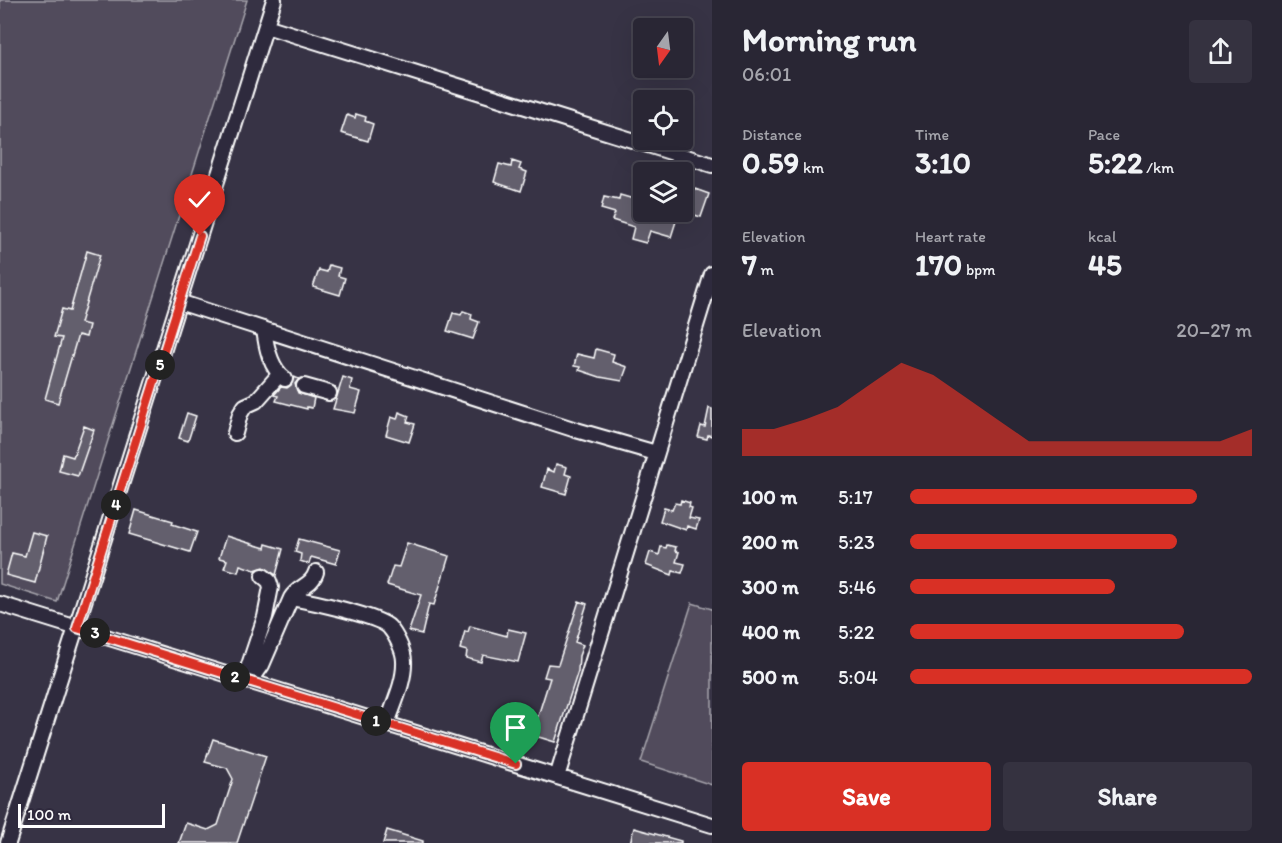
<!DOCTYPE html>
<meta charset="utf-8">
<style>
:root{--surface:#292634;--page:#353240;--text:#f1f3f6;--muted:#a5a5ac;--line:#45434f;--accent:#d93025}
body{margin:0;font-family:Itim,sans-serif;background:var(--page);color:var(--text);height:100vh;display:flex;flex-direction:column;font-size:22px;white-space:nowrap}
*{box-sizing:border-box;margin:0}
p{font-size:20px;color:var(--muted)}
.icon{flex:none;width:33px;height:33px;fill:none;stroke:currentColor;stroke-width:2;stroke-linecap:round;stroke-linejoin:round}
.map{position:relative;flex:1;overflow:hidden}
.sheet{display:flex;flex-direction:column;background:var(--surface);width:570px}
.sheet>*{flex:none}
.needle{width:39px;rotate:194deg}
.fabs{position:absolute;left:633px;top:18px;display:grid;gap:12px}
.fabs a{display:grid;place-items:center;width:60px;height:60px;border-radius:6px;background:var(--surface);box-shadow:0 6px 24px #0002,0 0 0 2px var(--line);font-size:30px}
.scale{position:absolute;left:18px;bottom:15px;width:147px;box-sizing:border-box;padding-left:6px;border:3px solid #fff;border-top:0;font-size:16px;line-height:21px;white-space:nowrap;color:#fff;-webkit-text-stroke:4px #2f2a3d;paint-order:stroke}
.pin{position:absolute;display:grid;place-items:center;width:51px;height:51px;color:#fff;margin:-62px -26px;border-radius:50% 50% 50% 0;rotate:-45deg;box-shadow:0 0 6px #0007}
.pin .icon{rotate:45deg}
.km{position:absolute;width:30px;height:30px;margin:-15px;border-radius:50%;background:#222;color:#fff;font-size:16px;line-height:30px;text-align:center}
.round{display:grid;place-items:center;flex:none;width:63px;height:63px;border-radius:6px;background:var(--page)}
.summary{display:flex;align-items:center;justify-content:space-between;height:102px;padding:0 30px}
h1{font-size:33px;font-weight:800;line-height:45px}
.figures{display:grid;grid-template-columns:repeat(3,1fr);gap:9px;height:102px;padding:6px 30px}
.figures div{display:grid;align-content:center}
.figures b{font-size:30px;font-weight:800}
.figures small{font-size:16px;font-weight:400}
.figures p{font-size:16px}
.chart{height:168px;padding:12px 30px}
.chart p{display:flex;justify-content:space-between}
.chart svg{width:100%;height:108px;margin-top:6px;fill:var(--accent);opacity:.7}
.primary-button{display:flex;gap:12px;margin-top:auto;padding:12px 30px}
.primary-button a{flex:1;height:69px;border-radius:6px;background:var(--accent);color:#fff;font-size:24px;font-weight:800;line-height:69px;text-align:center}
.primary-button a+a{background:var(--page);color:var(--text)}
ul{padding:0 30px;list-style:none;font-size:20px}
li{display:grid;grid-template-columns:96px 72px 1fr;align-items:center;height:45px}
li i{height:15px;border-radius:8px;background:var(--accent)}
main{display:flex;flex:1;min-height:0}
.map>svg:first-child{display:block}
.green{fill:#514c5c;stroke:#a8a6ae;stroke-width:1.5}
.building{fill:#635f6d;stroke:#fff;stroke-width:1.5}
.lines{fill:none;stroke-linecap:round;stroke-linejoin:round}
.minor-casing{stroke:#fff;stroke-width:18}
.minor{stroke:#2f2a3d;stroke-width:14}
.route-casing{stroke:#fff;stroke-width:12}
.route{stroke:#d93025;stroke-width:8}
</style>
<main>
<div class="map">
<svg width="712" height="843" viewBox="0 0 712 843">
<rect width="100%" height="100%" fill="#373345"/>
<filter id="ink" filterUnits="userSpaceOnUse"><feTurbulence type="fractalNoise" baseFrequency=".0167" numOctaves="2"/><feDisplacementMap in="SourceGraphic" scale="12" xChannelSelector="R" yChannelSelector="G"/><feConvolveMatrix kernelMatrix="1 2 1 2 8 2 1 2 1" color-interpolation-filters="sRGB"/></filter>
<g filter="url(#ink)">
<!-- green -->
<path class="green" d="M0,0h247l-190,602 -57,-18z
M692,603l20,6v176l-71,-23z"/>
<!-- building -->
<path class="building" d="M356,114l10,3 -1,4 8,3 -5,17 -27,-8 6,-18 8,3z
M512,161l9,3 -2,5 8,3 -6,19 -27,-9 5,-18 12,3z
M695,189l14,5 -8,23 -13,-4z
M620,195l24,7v10h23l11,3 -7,22 -21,-6 -4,12 -15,-4 3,-12 -22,-7 3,-7 -14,-4 3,-12 15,3z
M87,251l13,4 -20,68 9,2 -3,12 -8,-2 -20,68 -13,-4 17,-61 -8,-1 8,-28 8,2z
M329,265l11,3 -2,8 7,2 -5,17 -27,-8 6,-17 8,2z
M463,311l9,3 -1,5 8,3 -6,17 -26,-8 6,-18 8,2z
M596,349l18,5 -2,8 15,5 -5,14 -22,-4 -21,-7 1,-3 -6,-1 3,-12 17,4z
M294,377l5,2 -4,5 3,9 16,5 -2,10 -5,-1v2l-31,-8 2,-5 -4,-1 7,-8 6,1 4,-3z
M343,377l9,3 -2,9 11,3 -6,21 -22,-4z
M709,408l3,1v27l-4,-1 -1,4 -9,-2 3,-11 4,1z
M399,412l10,4 -2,6 8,2 -6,18 -23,-7 5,-18 6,2z
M187,413l9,3 -8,25 -9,-3z
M84,426l10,4 -16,46 -19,-5 4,-17 10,3z
M556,464l11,3 -2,7 6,2 -5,18 -24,-7 5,-18 7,3z
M681,500l9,3 -1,4 3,1 -3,10 10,2 -3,9 -9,-3 -1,4 -26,-9 4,-13 8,2 3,-7 5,1z
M136,510l37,11 -1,3 25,8 -7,20 -61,-18z
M32,532l15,4 -12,47 -29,-8 6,-22 13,3z
M226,536l39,12 1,-4 17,5 -7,26 -12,-8 -9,3 -15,-5 -2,7 -14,-4 3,-8 -8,-2z
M299,539l41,11 -4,14 -25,-7 -2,7 -9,-3 1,-7 -6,-2z
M407,543l42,13 -15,49 -5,-1 -7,30 -13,-3 12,-36 -34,-10 6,-19 6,1z
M667,545l9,2 -1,4 4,1 -3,10 9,2 -3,9 -9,-2 -1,4 -26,-10 4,-13 9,3 2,-8 5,1z
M579,601l8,3 -12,38 8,3 -4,11 -1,15 -23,71 -23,-7 18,-57 -6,-1 4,-13 10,1z
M470,626l37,10 1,-7 18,4 -8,29 -35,-7 -2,7 -15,-4 1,-7 -7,-2 5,-18 3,1z
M213,739l53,17 -29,87h-58l7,-20 22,7 10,-5 15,-46 -6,-11 -22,-6z
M634,828l47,13v2h-51z
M387,830l36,11v2h-40z"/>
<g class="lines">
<defs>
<path id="minor" d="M266,26l446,139
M179,302l397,128 80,23
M264,329c2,17 6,39 21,50
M304,386l25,7
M235,433l5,-19 5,-8 11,-5 23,-26
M291,598c7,-12 21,-12 25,-26
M0,604l712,221
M244,680l21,-63 6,-30 -2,-6 -6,-5
M250,682l12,-17 29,-67c18,3 88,18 98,29 7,8 15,24 15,34 1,21 -11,44 -17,63
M557,777l155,-503
M8,843l266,-843"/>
</defs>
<!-- minor casing -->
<use href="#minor" class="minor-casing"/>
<!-- minor -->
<use href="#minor" class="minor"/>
</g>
</g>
<g class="lines" filter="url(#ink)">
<defs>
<path id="route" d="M200,236l-123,392 439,136"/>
</defs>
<!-- route casing -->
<use href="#route" class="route-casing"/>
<!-- route -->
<use href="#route" class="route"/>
</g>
</svg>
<div class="fabs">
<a><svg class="needle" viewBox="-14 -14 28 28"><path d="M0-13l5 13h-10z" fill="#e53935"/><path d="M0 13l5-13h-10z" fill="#a5a5ac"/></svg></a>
<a><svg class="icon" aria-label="locate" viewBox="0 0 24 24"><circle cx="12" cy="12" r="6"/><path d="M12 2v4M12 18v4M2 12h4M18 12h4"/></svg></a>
<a><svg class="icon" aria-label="layers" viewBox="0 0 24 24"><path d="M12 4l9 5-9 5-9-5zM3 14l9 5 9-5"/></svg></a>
</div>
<div class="scale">100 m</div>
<div class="pin" style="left:516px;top:764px;background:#1e9e55"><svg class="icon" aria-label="arrive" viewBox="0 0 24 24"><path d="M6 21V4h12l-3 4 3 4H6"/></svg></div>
<div class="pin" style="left:200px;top:236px;background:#d93025"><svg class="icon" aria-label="check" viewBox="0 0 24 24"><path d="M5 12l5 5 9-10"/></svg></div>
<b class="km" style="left:376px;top:721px">1</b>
<b class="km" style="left:235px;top:677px">2</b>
<b class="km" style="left:95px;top:633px">3</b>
<b class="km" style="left:116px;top:505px">4</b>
<b class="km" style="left:160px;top:365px">5</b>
</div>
<section class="sheet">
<div class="summary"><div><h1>Morning run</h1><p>06:01</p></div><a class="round"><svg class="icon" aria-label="share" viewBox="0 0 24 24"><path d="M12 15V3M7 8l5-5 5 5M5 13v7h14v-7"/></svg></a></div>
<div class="figures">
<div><p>Distance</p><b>0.59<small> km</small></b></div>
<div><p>Time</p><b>3:10</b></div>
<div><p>Pace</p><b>5:22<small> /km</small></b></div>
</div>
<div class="figures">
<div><p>Elevation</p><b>7<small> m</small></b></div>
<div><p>Heart rate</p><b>170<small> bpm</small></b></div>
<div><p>kcal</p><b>45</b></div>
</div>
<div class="chart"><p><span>Elevation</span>20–27 m</p>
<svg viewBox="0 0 160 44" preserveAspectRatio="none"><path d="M0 44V33L10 33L20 29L30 24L40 15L50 6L60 11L70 20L80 29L90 38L100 38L110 38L120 38L130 38L140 38L150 38L160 33V44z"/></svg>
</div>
<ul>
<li><b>100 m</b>5:17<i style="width:84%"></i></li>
<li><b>200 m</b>5:23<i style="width:78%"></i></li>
<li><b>300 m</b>5:46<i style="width:60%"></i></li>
<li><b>400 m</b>5:22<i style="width:80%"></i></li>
<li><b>500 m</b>5:04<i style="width:100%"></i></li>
</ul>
<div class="primary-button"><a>Save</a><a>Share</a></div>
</section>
</main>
